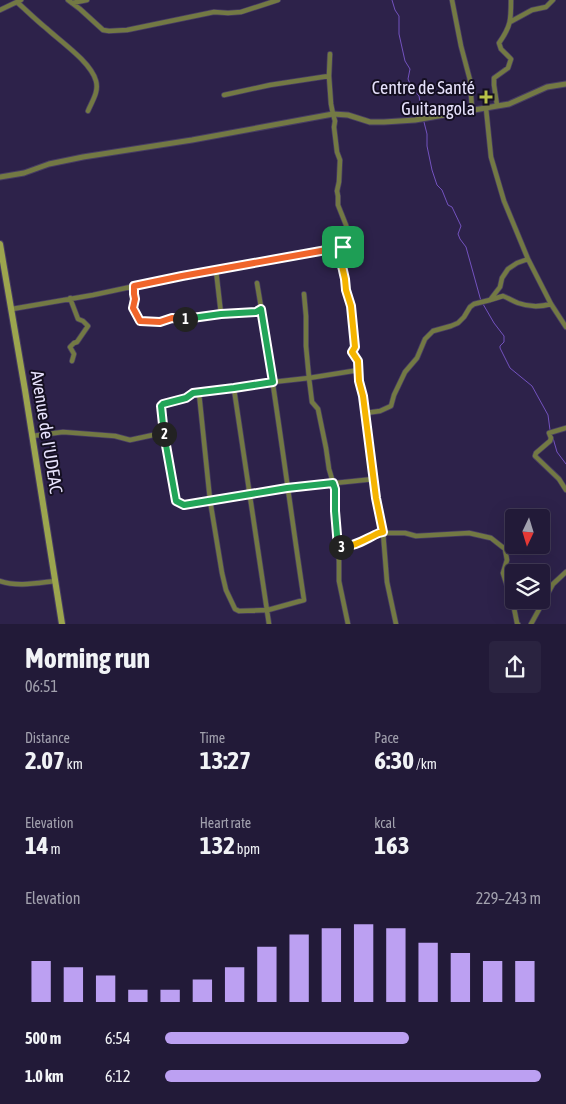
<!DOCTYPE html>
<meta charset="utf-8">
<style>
:root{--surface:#221a38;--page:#2a2340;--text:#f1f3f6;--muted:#a2a1ae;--line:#3f3853;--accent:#bca0f2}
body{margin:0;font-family:"Asap Condensed",sans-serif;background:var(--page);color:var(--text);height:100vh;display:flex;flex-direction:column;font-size:19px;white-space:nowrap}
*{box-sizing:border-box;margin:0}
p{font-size:16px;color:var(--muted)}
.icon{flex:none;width:28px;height:28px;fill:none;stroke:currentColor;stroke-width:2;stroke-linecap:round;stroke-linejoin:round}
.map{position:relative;height:624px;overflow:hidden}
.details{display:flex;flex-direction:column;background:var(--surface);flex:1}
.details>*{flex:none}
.needle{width:32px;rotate:184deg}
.buttons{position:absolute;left:505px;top:509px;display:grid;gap:10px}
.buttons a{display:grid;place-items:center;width:45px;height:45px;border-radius:5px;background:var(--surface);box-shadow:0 5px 20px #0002,0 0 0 1px var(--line);font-size:25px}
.pin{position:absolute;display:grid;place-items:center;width:42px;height:42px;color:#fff;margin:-21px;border-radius:10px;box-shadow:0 2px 8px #0006}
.km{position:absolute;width:25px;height:25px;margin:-12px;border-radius:50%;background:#222;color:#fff;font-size:14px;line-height:25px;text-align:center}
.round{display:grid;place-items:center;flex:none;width:52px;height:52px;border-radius:5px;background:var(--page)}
.summary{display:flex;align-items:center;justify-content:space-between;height:85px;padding:0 25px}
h1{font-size:28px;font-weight:700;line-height:38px}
.stats{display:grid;grid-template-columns:repeat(3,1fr);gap:8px;height:85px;padding:5px 25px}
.stats div{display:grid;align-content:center}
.stats b{font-size:25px;font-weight:700}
.stats small{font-size:14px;font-weight:400}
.stats p{font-size:14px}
.chart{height:140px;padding:10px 25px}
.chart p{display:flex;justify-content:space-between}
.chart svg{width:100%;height:90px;margin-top:5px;stroke:var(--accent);stroke-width:6}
ul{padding:0 25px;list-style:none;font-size:16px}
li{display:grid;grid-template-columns:80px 60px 1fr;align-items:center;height:38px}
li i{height:12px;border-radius:6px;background:var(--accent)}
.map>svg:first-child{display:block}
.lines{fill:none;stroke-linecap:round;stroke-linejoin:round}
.stream{stroke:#7352bf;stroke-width:1}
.minor-casing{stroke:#473d63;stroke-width:6}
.tertiary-casing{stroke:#473d63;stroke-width:7}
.secondary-casing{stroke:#473d63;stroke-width:8}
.minor{stroke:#737944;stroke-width:4.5}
.tertiary{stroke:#737944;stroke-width:5}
.secondary{stroke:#9ca54e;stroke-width:6}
.split-1-casing{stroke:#fff;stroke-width:10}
.split-2-casing{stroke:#fff;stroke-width:10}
.split-3-casing{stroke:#fff;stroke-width:10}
.split-4-casing{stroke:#fff;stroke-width:10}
.split-1{stroke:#f0652b;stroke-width:6}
.split-2{stroke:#22a559;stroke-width:6}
.split-3{stroke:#22a559;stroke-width:6}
.split-4{stroke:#f5b400;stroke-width:6}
.poi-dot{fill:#b7c148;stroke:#140f21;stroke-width:2}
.labels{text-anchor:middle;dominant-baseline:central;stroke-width:4;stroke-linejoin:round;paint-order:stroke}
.poi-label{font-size:18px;fill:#e7e2fc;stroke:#140f21;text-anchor:end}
.street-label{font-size:18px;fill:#e7e2fc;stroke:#140f21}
</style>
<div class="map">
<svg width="566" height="624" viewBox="0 0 566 624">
<rect width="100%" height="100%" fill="#2d224a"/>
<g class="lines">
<!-- stream -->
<path class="stream" d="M392,0l3,10 4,6v18l6,27 5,8 -2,10 4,9 7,8 4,22
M424,122l3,12v12l5,24 5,15 5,5 6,15 4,2 9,19 -3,8 2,5 6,8 15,54
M483,304l11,19 10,13v6l-4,4v2l10,20 22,18 16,29 2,15
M553,438l4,14 9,12"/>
<defs>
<path id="minor" d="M68,0l12,9 23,21 6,1 18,-1 87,-18 14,1 13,-1 37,-12
M452,0l9,46 9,34 2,29
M17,2c10,9 19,18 29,26 14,13 45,34 50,53 3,11 -4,20 -8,30
M72,3l15,-3
M0,10l21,-10
M510,22l22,-12 14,-3 7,-7
M330,54l-1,22 2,28 2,10 2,7 -1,6 3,25 3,8 -1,22 -2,9 1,5v9l8,20 3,11v6l-6,5 -4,6 6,26 1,11 5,16 4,41 -3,5 6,9 1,20 4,15 13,102 7,34 4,50 9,42
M224,95l46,-10 59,-9
M497,105l-3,-20v-7l14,-10 3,-9 -10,-10 -2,-6c12,-17 12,-23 12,-43
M486,108l5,49 13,44 24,58 23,45 15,23
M216,270l5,44
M134,287v7l1,5 -2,9 7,13h20l12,-3 9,1 40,-5 35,-2 5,-3
M304,294l2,22v30l3,32 3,24 6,7 8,39 3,21 6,20v22l4,50v20l9,43
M70,298l8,21 5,2 5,5 -11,16 -3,1 -4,4 4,7 -2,7
M490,300l13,-4c5,2 10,5 15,7 11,4 22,4 33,1
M12,309l81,-14 89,-19 161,-29
M359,370l-50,8 -36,4 -39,7 -41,4 -7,5 -20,4 -5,4 6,49 9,46 8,4 103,-17 87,-9
M234,389l35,235
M199,393l11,107 12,73 4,17 9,19 4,2 29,-1 36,-10c-16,-106 -29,-212 -47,-317
M366,413l14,-2 11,-5 3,-11 11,-23 12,-14 8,-19 8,-8 18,-5 7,-3 6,-6 6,-10 4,-3 16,-4 10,-13 2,-9 6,-9 9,-6 11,-4
M566,428l-17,5 2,5 -1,3 -14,12 -1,3 24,23 7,11
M32,436l31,-4 52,4 15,4 23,-5 11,-4
M338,547c15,-1 27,-8 41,-14h26l11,3 53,-3 22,5 14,11 2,11 -4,13 11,35 3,15 1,1
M0,581c17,6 37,2 55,0
M531,624l22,-40 13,-12"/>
<path id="tertiary" d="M0,177l24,-4 25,-9 34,-7 109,-17 141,-26 15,1 22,7h14l31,-2 94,-16 38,-17 19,-3"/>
<path id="secondary" d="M0,244l25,146 37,234"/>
</defs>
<!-- minor casing -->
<use href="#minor" class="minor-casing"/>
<!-- tertiary casing -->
<use href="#tertiary" class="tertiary-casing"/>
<!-- secondary casing -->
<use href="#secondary" class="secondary-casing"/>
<!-- minor -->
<use href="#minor" class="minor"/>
<!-- tertiary -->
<use href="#tertiary" class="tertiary"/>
<!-- secondary -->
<use href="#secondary" class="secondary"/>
</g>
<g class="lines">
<defs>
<path id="split-1" d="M185,319l-13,-1 -12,4 -20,-1 -7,-13 2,-9 -1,-5v-8l48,-10 161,-29"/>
<path id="split-2" d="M164,434l-3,-28 2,-2 23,-6 7,-5 41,-5 39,-6 -12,-73 -5,3 -35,2 -36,5"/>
<path id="split-3" d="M164,434l12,67 8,4 103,-17 46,-5 2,6v22l3,36h3"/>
<path id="split-4" d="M341,547c14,0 26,-9 38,-14l4,-1 -7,-34 -13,-102 -4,-15 -1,-20 -6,-9 3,-5 -4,-41 -5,-16 -1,-11 -6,-26 4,-6"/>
</defs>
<!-- split-1 casing -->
<use href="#split-1" class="split-1-casing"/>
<!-- split-2 casing -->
<use href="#split-2" class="split-2-casing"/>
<!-- split-3 casing -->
<use href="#split-3" class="split-3-casing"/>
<!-- split-4 casing -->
<use href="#split-4" class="split-4-casing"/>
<!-- split-1 -->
<use href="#split-1" class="split-1"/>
<!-- split-2 -->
<use href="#split-2" class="split-2"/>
<!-- split-3 -->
<use href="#split-3" class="split-3"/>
<!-- split-4 -->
<use href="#split-4" class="split-4"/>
</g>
<!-- markers -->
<path class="poi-dot" d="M483.5 89.5h5v5h5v5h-5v5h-5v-5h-5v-5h5z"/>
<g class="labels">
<!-- poi labels -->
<g class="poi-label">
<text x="475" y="87">Centre de Santé<tspan x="475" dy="21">Guitangola</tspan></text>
</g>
<!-- street labels -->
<g class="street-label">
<text transform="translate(47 432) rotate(81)">Avenue de I'UDEAC</text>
</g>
</g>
</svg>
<div class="buttons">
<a><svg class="needle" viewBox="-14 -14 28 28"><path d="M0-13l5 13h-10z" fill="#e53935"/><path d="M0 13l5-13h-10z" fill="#a2a1ae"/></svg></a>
<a><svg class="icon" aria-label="layers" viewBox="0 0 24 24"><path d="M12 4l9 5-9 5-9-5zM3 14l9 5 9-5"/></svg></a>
</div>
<div class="pin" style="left:343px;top:247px;background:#1e9e55"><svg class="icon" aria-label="arrive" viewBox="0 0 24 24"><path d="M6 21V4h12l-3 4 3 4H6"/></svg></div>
<b class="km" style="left:185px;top:319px">1</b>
<b class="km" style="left:164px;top:434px">2</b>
<b class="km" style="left:341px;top:547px">3</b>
</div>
<section class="details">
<div class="summary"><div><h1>Morning run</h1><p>06:51</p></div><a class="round"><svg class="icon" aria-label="share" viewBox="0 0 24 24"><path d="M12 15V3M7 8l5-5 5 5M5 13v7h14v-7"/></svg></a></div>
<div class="stats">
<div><p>Distance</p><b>2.07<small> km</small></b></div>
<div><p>Time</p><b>13:27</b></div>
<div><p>Pace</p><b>6:30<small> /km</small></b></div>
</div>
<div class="stats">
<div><p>Elevation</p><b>14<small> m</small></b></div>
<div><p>Heart rate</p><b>132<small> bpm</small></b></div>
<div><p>kcal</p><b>163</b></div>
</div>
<div class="chart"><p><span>Elevation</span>229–243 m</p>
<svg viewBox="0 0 160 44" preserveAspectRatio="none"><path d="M5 44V24M15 44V27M25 44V31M35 44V38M45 44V38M55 44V33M65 44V27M75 44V17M85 44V11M95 44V8M105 44V6M115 44V8M125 44V15M135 44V20M145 44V24M155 44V24"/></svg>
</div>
<ul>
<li><b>500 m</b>6:54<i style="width:65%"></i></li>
<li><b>1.0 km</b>6:12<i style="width:100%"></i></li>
</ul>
</section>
